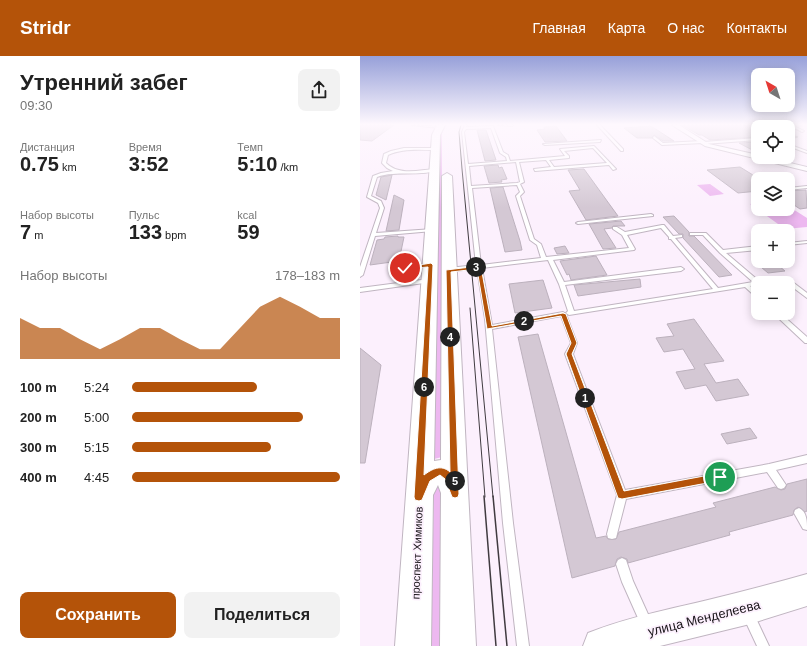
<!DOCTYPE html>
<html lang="ru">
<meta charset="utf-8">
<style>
:root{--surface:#fff;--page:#f2f2f2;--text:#222;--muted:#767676;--accent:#b45309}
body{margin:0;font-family:Helvetica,sans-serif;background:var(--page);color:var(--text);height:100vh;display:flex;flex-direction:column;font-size:15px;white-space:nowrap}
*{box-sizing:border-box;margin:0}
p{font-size:13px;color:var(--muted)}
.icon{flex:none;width:22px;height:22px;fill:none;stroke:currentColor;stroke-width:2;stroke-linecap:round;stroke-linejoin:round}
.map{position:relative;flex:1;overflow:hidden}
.sheet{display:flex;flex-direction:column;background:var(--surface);width:360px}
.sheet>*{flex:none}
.needle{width:26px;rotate:321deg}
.fabs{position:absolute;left:391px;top:12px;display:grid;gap:8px}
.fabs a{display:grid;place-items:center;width:44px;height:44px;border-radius:8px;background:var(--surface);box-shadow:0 2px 10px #0003;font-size:20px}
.pin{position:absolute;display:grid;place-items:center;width:34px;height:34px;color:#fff;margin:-17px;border:2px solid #fff;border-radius:50%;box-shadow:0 1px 4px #0007}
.km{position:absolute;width:20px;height:20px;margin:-10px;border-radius:50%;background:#222;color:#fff;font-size:11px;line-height:20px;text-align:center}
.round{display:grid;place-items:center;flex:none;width:42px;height:42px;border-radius:8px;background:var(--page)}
.overview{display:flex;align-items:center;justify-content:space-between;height:68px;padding:0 20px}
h1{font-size:22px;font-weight:600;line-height:30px}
.figures{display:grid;grid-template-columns:repeat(3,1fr);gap:6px;height:68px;padding:4px 20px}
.figures div{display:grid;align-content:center}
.figures b{font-size:20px;font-weight:600}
.figures small{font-size:11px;font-weight:400}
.figures p{font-size:11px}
.chart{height:112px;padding:8px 20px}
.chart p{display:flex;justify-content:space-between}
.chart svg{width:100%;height:72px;margin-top:4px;fill:var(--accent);opacity:.7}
.button{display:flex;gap:8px;margin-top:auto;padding:8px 20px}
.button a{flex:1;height:46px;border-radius:8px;background:var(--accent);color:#fff;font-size:16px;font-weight:600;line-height:46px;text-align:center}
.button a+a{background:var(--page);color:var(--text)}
ul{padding:0 20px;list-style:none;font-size:13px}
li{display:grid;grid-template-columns:64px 48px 1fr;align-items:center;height:30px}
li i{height:10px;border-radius:5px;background:var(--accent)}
header{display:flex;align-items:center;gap:24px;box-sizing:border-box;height:56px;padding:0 20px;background:var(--accent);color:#fff}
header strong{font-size:19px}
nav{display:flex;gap:22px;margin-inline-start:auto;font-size:14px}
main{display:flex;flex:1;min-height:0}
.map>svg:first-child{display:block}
.green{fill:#edb8f0}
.building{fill:#d4c8d4;stroke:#bcb1bd}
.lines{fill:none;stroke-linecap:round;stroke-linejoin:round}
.service-casing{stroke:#c0b5c1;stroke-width:2}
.minor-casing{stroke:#c0b5c1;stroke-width:2}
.secondary-casing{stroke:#c0b5c1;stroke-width:2}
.service{fill:#fff;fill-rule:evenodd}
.minor{fill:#fff;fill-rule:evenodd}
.secondary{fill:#fff;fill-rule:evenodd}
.tram-far1{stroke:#403b40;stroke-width:1}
.tram{stroke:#403b40;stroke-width:1.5}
.route{fill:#b45309;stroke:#fff}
.labels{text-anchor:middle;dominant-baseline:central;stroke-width:3.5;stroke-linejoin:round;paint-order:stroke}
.street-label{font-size:11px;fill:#161216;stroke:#fcf0fd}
.near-street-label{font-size:13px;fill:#161216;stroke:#fcf0fd}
</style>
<header>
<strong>Stridr</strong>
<nav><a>Главная</a><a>Карта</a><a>О нас</a><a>Контакты</a></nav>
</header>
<main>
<section class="sheet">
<div class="overview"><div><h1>Утренний забег</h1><p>09:30</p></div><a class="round"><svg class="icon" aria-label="share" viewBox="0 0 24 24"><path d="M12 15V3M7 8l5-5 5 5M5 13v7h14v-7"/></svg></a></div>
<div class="figures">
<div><p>Дистанция</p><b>0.75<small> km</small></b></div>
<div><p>Время</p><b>3:52</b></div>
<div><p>Темп</p><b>5:10<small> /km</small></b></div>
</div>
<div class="figures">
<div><p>Набор высоты</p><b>7<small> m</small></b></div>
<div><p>Пульс</p><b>133<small> bpm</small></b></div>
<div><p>kcal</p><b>59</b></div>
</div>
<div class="chart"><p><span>Набор высоты</span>178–183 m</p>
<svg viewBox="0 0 160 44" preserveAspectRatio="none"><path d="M0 44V19L10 25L20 25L30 32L40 38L50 32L60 25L70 25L80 32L90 38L100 38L110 25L120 12L130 6L140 12L150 19L160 19V44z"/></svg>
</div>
<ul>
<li><b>100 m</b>5:24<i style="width:60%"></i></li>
<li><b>200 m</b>5:00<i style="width:82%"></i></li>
<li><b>300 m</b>5:15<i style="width:67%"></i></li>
<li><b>400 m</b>4:45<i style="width:100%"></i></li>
</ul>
<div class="button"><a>Сохранить</a><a>Поделиться</a></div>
</section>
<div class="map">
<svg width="447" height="590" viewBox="0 0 447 590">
<rect width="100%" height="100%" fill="#fcf0fd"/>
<!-- green -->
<path class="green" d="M84,69h3l-5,8v324l-8,2 6,-325z
M350,128l14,10 -14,2 -13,-11z
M398,147v6h30v-3l19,12v9l-22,2 -35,-25z
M83,425v165h-12l3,-163z"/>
<!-- building -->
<path class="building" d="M0,69h34l-22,16 -12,-1z
M322,69h76v12l-48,3 -8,-5h-3z
M196,70l11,15 -22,1 -8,-12 8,-1 -1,-2z
M291,70l23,15h-11l-9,-6 -2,3h-15l-13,-10z
M117,74h9l10,30 -11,1z
M398,86v11l-19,-10z
M138,109l1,3 3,-1 5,12 -6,1 1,2 -13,1 -5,-17z
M380,111l13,8h5v16l-20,2 -31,-23z
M224,113l26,36 8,11 -32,4 -17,-29 11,-1 -12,-20z
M32,119l-6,25 -10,-5 5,-18z
M143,131l17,54 2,9 -17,2 -15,-64z
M446,134l1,18 -7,1 -12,-8v-10z
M34,139l10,5 -5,30 -13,1z
M314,160l15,16v4h5l38,39 -13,2 -36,-39v-4h-4l-16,-17z
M261,165l4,5h-12l-1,2 -8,1 12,19 -13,1 -14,-25z
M38,180v1h6l-5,24 -29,4 7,-25 7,-1 1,-2z
M205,190l4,7 -12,1 -3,-6z
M236,200l11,19 -36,5 -2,-6 -2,1 -7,-14z
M394,205h19l12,10 -17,2z
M280,223l1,8 -63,9 -4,-11z
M183,224l9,28 -37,5 -6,-29z
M334,263l30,42 -20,3 12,19 22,-4 11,16 -33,6 -10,-16 -21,4 -9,-17 19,-3 -12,-20 -19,3 -8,-14 18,-2 -7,-12z
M178,278l58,204 10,-2 2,3h8l3,-7 97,-25 -3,-4 62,-16 6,3 4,-1 2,-5 20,-5v32l-2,1 -7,-5 -4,3 -1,5 -64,17 1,3 -102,28 -1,-4 -6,-2 -4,2 -2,7 -43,12 -54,-241z
M0,292l21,17 -16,98h-5z
M390,372l7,10 -30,6 -6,-10z"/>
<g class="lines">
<defs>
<path id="service" d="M52,69l28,2 -1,1z
M105,69h2l-1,2 27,-1 10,26 5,3 2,6 55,-5 -5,-7 34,-3 22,23 -3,1 -4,-5 -74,6 -1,-2 17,-2 -5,-7 -27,2 5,20 -4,2 4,8 -4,4 14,43 7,5 5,13 83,-9 -7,-13 -9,-6v-2h4l8,5 37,-7h2l9,11 9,-1v2l-7,1 43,50 35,-6 -33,-29 -17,-18h-13v-2h16l17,17 35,-4v4l-32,3 33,28 27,-4 21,16v5l-24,-18 -17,3h-8v2l-8,1 8,7v5l-2,-1 -11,-10 -176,28 -3,-2 2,-2 -9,-27 -11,-24 -66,8 10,57 71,-13 3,2 11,29 -4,11 52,136 144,-26 38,-9v8l-31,7 10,15 -2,3 -3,1 -3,-1 -11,-16 -141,27 -9,35 -1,4 -4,1 -4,-1 -1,-4 10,-39 -52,-141 6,-11 -10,-27 -69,13 21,194 16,123h-12l-14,-123 -18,-204 -8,-51 -28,4 -3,-2 3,-2 27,-3 -14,-133zM131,72l9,25 6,4 1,4 -39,3 -4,-32 2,-3zM233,92l14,15 -53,4 -5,-7 20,-2v-2l-5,-5zM156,106l4,20 -3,1 -46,3 -2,-20zM157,129l3,7 -4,4 14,44 7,5 4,13 -60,7 -9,-77zM301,172l8,9v2h2l42,50 -139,22 -9,-26 116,-14 3,-2 -3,-2 -117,15 -11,-22 81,-10 1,-1 -8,-14z
M138,69h15l-1,1z
M237,69h3l23,24v2h-2z
M429,69h3l12,6 -2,1z
M294,80l9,7 39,-2 1,1 55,-4v2l-54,4 -1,-1 -41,2 -9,-7z
M428,80l9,1 -9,1z
M241,84l-1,2 -55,3 -2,-1z
M428,88l19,7v2l-19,-7z
M44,92h32l2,1 -2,1c-17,0 -33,-2 -48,5l-2,8c13,13 33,7 49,6l2,1c-17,7 -41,0 -60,7l-6,19 10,5 3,7 -8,25 57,-4 2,1 -2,1 -58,5 -12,39 -3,2v-10l20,-59 -2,-5 -11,-6 6,-21 8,-3 12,-2 -6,-3 -5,-5 2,-9 7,-3z
M447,130v2l-19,2v-2z
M291,158l2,1v1l-75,8 -2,-1 2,-1z
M447,185v2l-19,2v-2z
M71,207l3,2 -1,1 -28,4 -3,-2 3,-2z
M69,223l3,2 -1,1 -71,10v-4z
M413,257h7l27,24v6h-2z
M439,452c8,4 8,13 8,22l-4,-1 -9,-16 1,-3z
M262,502l4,2 7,21 19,42 -2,4 -4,2 -4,-2 -20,-45 -6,-18 2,-4z
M389,554l4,2 16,34h-12l-14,-30 2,-4z"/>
<path id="minor" d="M312,69h7l30,19 49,11v2h7l42,10v4l-102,-25z"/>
<path id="secondary" d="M77,69h8l-5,10 -6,326 7,-1 1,-284 5,-3 5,3 24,470h-36l1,-153 -3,-8 -5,10 -2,151h-36l37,-511z
M447,518v32l-61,19 -86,21h-77l5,-13c40,-16 83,-24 124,-34 32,-8 64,-16 95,-25z"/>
</defs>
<!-- service casing -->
<use href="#service" class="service-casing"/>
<!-- minor casing -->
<use href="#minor" class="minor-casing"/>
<!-- secondary casing -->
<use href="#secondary" class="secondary-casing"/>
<!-- service -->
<use href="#service" class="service"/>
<!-- minor -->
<use href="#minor" class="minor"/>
<!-- secondary -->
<use href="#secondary" class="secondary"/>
<!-- tram-far1 -->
<path class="tram-far1" d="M101,69l-2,7 3,37 31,328
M110,252l15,189"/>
<!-- tram -->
<path class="tram" d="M124,440l12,150
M133,440l14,150"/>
</g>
<!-- sky -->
<linearGradient id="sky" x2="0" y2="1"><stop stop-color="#97a0d9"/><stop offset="0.45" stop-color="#fef8fe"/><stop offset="1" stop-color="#fef8fe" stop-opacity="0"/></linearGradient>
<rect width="447" height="152" fill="url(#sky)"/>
<!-- route -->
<path class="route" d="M71,207l2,2 -9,210c8,-6 17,-11 26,-3l-4,-202 33,-4 2,1 11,59 71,-13 3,1 11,29 -5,11 52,137 96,-18 3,1 1,3 -1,3 -101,19 -4,-1 -52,-144 5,-11 -10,-27 -74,13 -10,-60 -26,3 8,222 -1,3 -3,1 -3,-1 -7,-18 -5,-4 -10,6 -8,19 -3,1 -4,-1 -1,-3 14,-230 -23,2 -3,-1z"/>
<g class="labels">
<!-- street labels -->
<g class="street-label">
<text transform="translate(57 497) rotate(-88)">проспект Химиков</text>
</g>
<!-- near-street labels -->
<g class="near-street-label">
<text transform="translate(344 562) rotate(-14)">улица Менделеева</text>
</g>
</g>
</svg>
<div class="fabs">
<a><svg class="needle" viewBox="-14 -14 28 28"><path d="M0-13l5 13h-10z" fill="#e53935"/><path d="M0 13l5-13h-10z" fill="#767676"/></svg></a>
<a><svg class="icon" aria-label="locate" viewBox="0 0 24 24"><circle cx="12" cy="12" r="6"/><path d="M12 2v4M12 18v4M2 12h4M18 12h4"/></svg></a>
<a><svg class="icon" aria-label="layers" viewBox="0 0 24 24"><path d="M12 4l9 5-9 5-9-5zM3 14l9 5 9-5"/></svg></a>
<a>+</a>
<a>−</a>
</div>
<div class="pin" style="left:360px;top:421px;background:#1e9e55"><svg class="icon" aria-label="arrive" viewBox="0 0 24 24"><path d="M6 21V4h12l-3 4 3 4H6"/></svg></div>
<div class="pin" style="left:45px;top:212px;background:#d93025"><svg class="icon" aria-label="check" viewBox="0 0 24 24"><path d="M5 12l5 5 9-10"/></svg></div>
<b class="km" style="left:225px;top:342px">1</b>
<b class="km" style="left:164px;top:265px">2</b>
<b class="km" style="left:116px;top:211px">3</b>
<b class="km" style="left:90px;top:281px">4</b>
<b class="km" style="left:95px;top:425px">5</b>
<b class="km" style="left:64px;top:331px">6</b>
</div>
</main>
